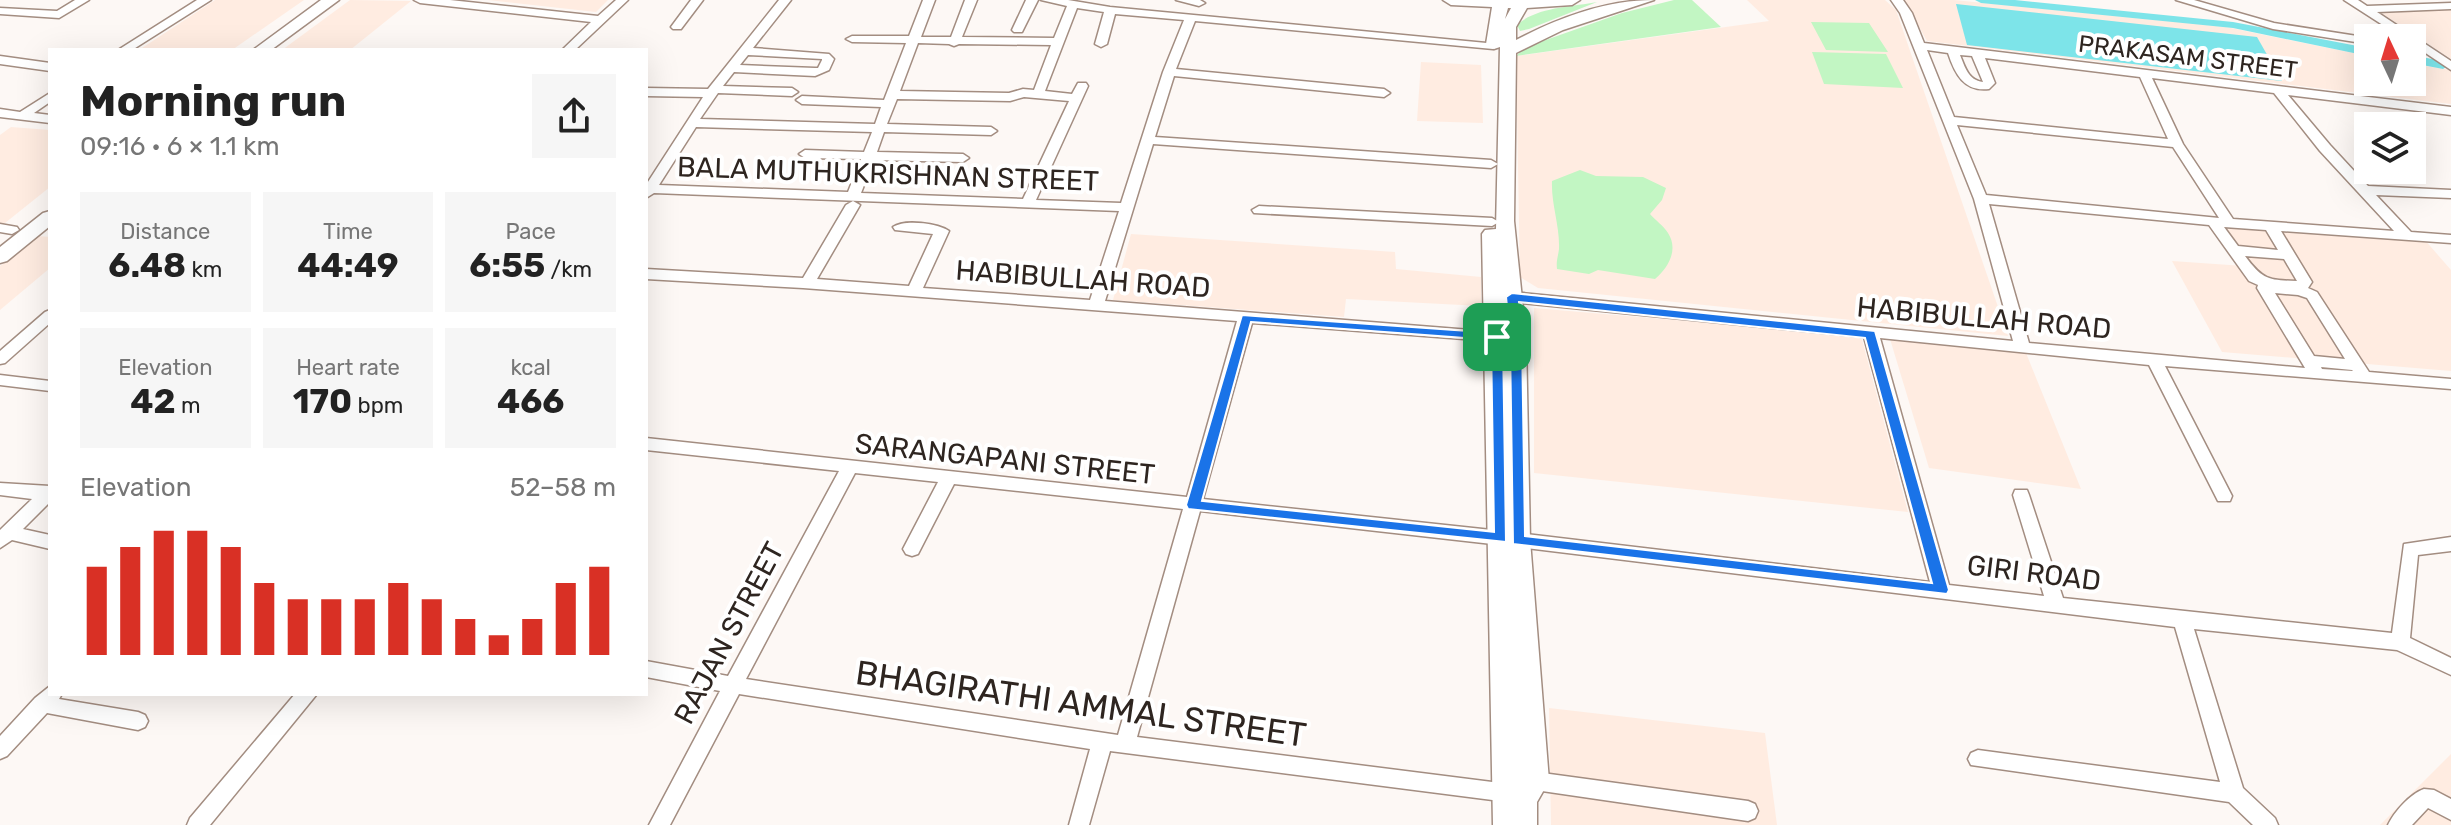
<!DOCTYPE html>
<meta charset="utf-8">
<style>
:root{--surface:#fff;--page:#f6f6f6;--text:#222;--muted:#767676;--accent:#d93025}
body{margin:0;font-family:Rubik,sans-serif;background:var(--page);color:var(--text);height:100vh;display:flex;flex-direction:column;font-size:30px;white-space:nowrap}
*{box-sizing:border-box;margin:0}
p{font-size:26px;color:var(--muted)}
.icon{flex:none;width:44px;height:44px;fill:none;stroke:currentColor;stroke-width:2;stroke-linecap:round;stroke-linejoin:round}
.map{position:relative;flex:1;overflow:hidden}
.details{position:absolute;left:48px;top:48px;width:600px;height:648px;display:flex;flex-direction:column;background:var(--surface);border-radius:0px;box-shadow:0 8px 32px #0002}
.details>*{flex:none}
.needle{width:52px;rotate:356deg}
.tools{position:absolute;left:2354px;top:24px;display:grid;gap:16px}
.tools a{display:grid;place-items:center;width:72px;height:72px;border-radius:0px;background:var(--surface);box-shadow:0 8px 32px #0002;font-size:40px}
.pin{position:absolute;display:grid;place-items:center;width:68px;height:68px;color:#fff;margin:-34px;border-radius:16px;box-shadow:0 4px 12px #0006}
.round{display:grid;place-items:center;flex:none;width:84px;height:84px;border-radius:0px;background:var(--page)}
.summary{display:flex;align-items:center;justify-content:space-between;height:136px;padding:0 32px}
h1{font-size:44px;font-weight:700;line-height:60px}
.stats{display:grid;grid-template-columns:repeat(3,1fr);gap:12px;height:136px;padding:8px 32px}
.stats div{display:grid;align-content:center;border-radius:0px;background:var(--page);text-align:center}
.stats b{font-size:34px;font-weight:700}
.stats small{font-size:22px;font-weight:400}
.stats p{font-size:22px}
.chart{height:224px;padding:16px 32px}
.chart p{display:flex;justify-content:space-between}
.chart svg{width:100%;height:144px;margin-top:8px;stroke:var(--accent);stroke-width:6}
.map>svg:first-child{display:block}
.built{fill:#ffece1}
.green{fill:#c2f6c3}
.water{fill:#7de4e9}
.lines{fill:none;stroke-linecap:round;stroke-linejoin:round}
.canal{fill:#7de4e9;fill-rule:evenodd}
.minor-casing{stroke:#a38d81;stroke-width:3}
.major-casing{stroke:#a38d81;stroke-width:3}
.minor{fill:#fff;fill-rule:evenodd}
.major{fill:#fff;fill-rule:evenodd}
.route{fill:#1a73e8;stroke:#fff;stroke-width:2;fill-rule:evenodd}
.labels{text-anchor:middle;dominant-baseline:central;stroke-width:8;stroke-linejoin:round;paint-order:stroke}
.far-street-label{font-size:24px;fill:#2e2520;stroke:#fff}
.street-label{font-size:28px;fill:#2e2520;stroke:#fff}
.near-street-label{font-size:34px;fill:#2e2520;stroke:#fff}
</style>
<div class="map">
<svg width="2451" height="825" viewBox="0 0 2451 825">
<rect width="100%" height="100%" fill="#fdf8f5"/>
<!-- built -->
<path class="built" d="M215,0h89l-72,50h-93z
M350,0l61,1 -61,49h-68z
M488,0h120l-12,12z
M1747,0h138l11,10 112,326 -470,-48 -18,-11 -4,-221 253,-35z
M1904,0h50l272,27 142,29v26h44v-18l39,6v34l-524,-63z
M2451,10v49l-71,-47z
M1421,62l60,3 2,58 -66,-2z
M11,127l39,3v57l-50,40v-92z
M2224,228l200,11 27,31v101l-229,-19 -50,-91 72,5z
M1131,234l264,18 1,17 85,8v29l-135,-7 -2,18 -231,-17z
M38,236l12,1v31l-50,42v-44z
M1534,308l327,28 47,176 -374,-39z
M1890,339l136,14 55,136 -152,-21z
M1549,708l216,25 12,92h-226z
M2451,754v71h-71z"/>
<!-- green -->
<path class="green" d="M1674,0h18l29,27 -205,29 10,-9 96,-34z
M1597,2l-68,27 -9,2 -3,-6c19,-18 55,-18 80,-23z
M1811,22l58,1 19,29 -62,-2z
M1812,52l74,2 17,34 -79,-4z
M1580,170l16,6 47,1 23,11 -4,12 -12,14c5,6 14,12 18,19 11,17 0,35 -13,46l-57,-9 -9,4 -32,-5c-1,-8 1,-12 2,-20 1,-23 -8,-45 -7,-68z"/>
<!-- water -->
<path class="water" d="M1956,4l301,33 25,44 -315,-36z"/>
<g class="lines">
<!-- canal -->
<path class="canal" d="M1975,0h40l218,22 135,26v8l-135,-28 -252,-25z
M2412,55l35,7 2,3 -6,4 -31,-6z"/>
<defs>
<path id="minor" d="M75,0h14l-30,18 -59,-4v-6l57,3z
M197,0h14l-79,50h-14z
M414,0h36l148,16 18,-16h12l-53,50h-13l29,-28 -171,-19z
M691,0h12l-22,29h-8l-2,-2z
M779,0h12l-38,48 76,6 5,5 -5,11 -14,6 -81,-4 -11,14 69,2 6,4 -6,4 -74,-3 -18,26 175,5 6,-17 -79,-3 -6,-4 6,-4 82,4 22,-57 -54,-1 -6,-3 6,-3h57l14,-36h12l-14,37h30l14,-37h12l-15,37 92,1 13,-32 -26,-6h27l42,7 387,37 2,2 -6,3 -298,-28 -19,48 208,20 6,4 -6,4 -210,-21 -19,61 336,23 7,4 -7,4 -338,-24 -48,157 403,32 3,4 -8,5 -251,-19 -49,176 298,32 6,2 3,5 -3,5 -6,2 -301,-34 -63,226 371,47 7,2 3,7 -3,7 -7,2 -398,-51 -21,74h-20l21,-76 -351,-55 -69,131h-21l71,-134 -74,-14v-16l82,15 111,-205 -193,-21v-12l541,59 50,-176 -434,-33 -157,-9v-10l157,9 43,-73 7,-4 7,4 -43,74 92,7 24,-52 -38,-4 -2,-3c11,-8 45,-4 56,4l-26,57 167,12 29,-89 -465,-18 -8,5v-13l57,-88 -57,-1v-8l62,1zM1077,8l27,4 -9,32 6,3 6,-3 8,-30 69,6 -21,52 -42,131 -85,-3 52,-114 -2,-3h-8l-6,11 -27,-3zM918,43l31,1 5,2 5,-2 92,1 -17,45 -11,-1 -14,4 -109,-2zM748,55l74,4v1l-4,8h-3l-75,-3zM1024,97l45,4 -46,98 -162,-6 13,-33 89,2 6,-4 -6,-4 -86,-2 7,-20 107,3 6,-4 -6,-4 -104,-3 10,-25 113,2zM696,127l176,5 -8,20 -59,-2 -6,4 6,4 56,1 -13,33 -189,-7zM855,473l83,9 -35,67 3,5 6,2 6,-2 36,-70 229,25 -65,226 -372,-56z
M1026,0h12l-16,32h-8l-2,-2z
M1176,0h24l5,3 -6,3z
M1891,0h12l9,13 12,30 527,64v8l-163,-20 42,50 38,41 83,4v8l-75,-3 35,37 40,3v8l-170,-12 31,51 -4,6 9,4 52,80 82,7v10l-286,-23 67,130 -2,5h-12l-69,-136 -269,-27 69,247 95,11 -31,-101 2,-5h12l2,5 34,103 329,35 12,-89 47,-7v14l-33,4 -8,83 41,20v17l-54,-25 -203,-21 49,159 32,30 3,7h-25l-24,-23 -258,-37 -3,-6 3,-6 7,-3 242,32 -45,-155 -657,-80 -6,-2 -3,-5 3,-5 6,-2 412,49 -66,-245 -352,-35 -7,-5 7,-5 501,49 -39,-142 -74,-186zM1927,50l21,3c7,21 16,39 41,36l6,-6 -10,-25 155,19 28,62 -214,-22zM1960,55l12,1 11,26c-15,-2 -18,-15 -23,-27zM2152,78l122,15 46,58 74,80 -161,-12 -50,-75zM1957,125l216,22 46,71 -233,-23zM1989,204l220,21 40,56 9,4 -1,3 48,80 -276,-25zM2224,227l42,3 12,20 -40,-4zM2245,256l39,3 13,22c-29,-1 -34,-1 -52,-25zM2275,293l23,2 9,3 38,61 -31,-3zM2321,367l31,3 1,1 -31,-2z
M2176,0h18l80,23 96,15 -2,6 -95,-15z
M2344,0h14l9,6 84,-3v6l-74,3 74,49v9l-39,-26v-6h-9z
M0,56l50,7v8l-50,-7z
M50,93v9l-16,11 16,2v8l-50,-6v-8l20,3z
M1259,206l233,12 7,4 -7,4 -238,-13 -2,-3z
M0,224l17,3 2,3 -7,4 -12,-2z
M50,310v13l-45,40 -5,1v-13l45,-39z
M0,375l50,6v10l-50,-6z
M0,483l50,3v16l-27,27 27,6v14l-38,-9 -12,8v-18l32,-31 -32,-4z
M50,686v8h12l-3,5 79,13 7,3 3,6 -3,6 -7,3 -91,-17 -40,43 -7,3v-23l35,-38z
M295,694h22l-107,131h-23l3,-7z
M1535,772l213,29 7,3 3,7 -3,7 -7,3 -213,-31 -7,-2 -3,-7 3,-7z
M2424,789l10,1 17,9v21l-23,-12 -16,17h-24c6,-13 22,-31 36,-36z"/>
<path id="major" d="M321,0h18l-68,50h-18z
M1443,0h137l-8,5 -45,3 -11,19v13c42,-22 89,-40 138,-40l-91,30 -47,23 -2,168 12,117 4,202 19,241 -12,21v23h-44l-11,-591 3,-4 11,-1 4,-182 -6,2 -8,-5 6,-37 -41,-2zM1508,8h3l-6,11z
M50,211v15l-43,35 -7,2v-16l43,-34z"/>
</defs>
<!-- minor casing -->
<use href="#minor" class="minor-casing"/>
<!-- major casing -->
<use href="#major" class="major-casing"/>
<!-- minor -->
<use href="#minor" class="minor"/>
<!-- major -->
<use href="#major" class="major"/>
</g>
<!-- route -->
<path class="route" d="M1512,293l363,38 74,259 -2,4 -434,-50 -3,-202 -7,-1 3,201 -318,-33 -2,-4 56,-190 268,19 -4,-37zM1519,302l346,36 67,245 -407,-47 -3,-198zM1251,322l240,18 3,192 -292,-31z"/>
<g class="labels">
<!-- far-street labels -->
<g class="far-street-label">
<text transform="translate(2188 57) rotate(7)">PRAKASAM STREET</text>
</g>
<!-- street labels -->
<g class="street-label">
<text transform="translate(888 174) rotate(2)">BALA MUTHUKRISHNAN STREET</text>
<text transform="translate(1083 279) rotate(4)">HABIBULLAH ROAD</text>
<text transform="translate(1984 318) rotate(5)">HABIBULLAH ROAD</text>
<text transform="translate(1005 459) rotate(6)">SARANGAPANI STREET</text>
<text transform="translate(2034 573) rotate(7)">GIRI ROAD</text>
<text transform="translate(729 633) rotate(-62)">RAJAN STREET</text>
</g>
<!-- near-street labels -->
<g class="near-street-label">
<text transform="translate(1081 704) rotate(8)">BHAGIRATHI AMMAL STREET</text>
</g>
</g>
</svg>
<div class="tools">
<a><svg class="needle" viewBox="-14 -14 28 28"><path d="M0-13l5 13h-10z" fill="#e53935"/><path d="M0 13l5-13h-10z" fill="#767676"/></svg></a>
<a><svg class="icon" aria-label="layers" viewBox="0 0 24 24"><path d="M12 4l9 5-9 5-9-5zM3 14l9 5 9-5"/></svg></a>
</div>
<div class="pin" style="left:1497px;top:337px;background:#1e9e55"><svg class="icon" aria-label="arrive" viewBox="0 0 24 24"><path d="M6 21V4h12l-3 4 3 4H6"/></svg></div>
<section class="details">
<div class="summary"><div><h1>Morning run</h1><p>09:16 · 6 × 1.1 km</p></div><a class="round"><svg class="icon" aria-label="share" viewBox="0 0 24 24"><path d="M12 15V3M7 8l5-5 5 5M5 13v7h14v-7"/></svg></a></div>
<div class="stats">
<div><p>Distance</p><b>6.48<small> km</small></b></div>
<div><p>Time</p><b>44:49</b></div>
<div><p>Pace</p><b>6:55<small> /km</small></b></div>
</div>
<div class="stats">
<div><p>Elevation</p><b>42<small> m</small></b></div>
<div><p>Heart rate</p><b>170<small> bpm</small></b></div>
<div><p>kcal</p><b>466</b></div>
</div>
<div class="chart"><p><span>Elevation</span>52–58 m</p>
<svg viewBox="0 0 160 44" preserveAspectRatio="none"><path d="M5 44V17M15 44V11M25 44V6M35 44V6M45 44V11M55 44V22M65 44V27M75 44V27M85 44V27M95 44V22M105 44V27M115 44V33M125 44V38M135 44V33M145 44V22M155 44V17"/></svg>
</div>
</section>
</div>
